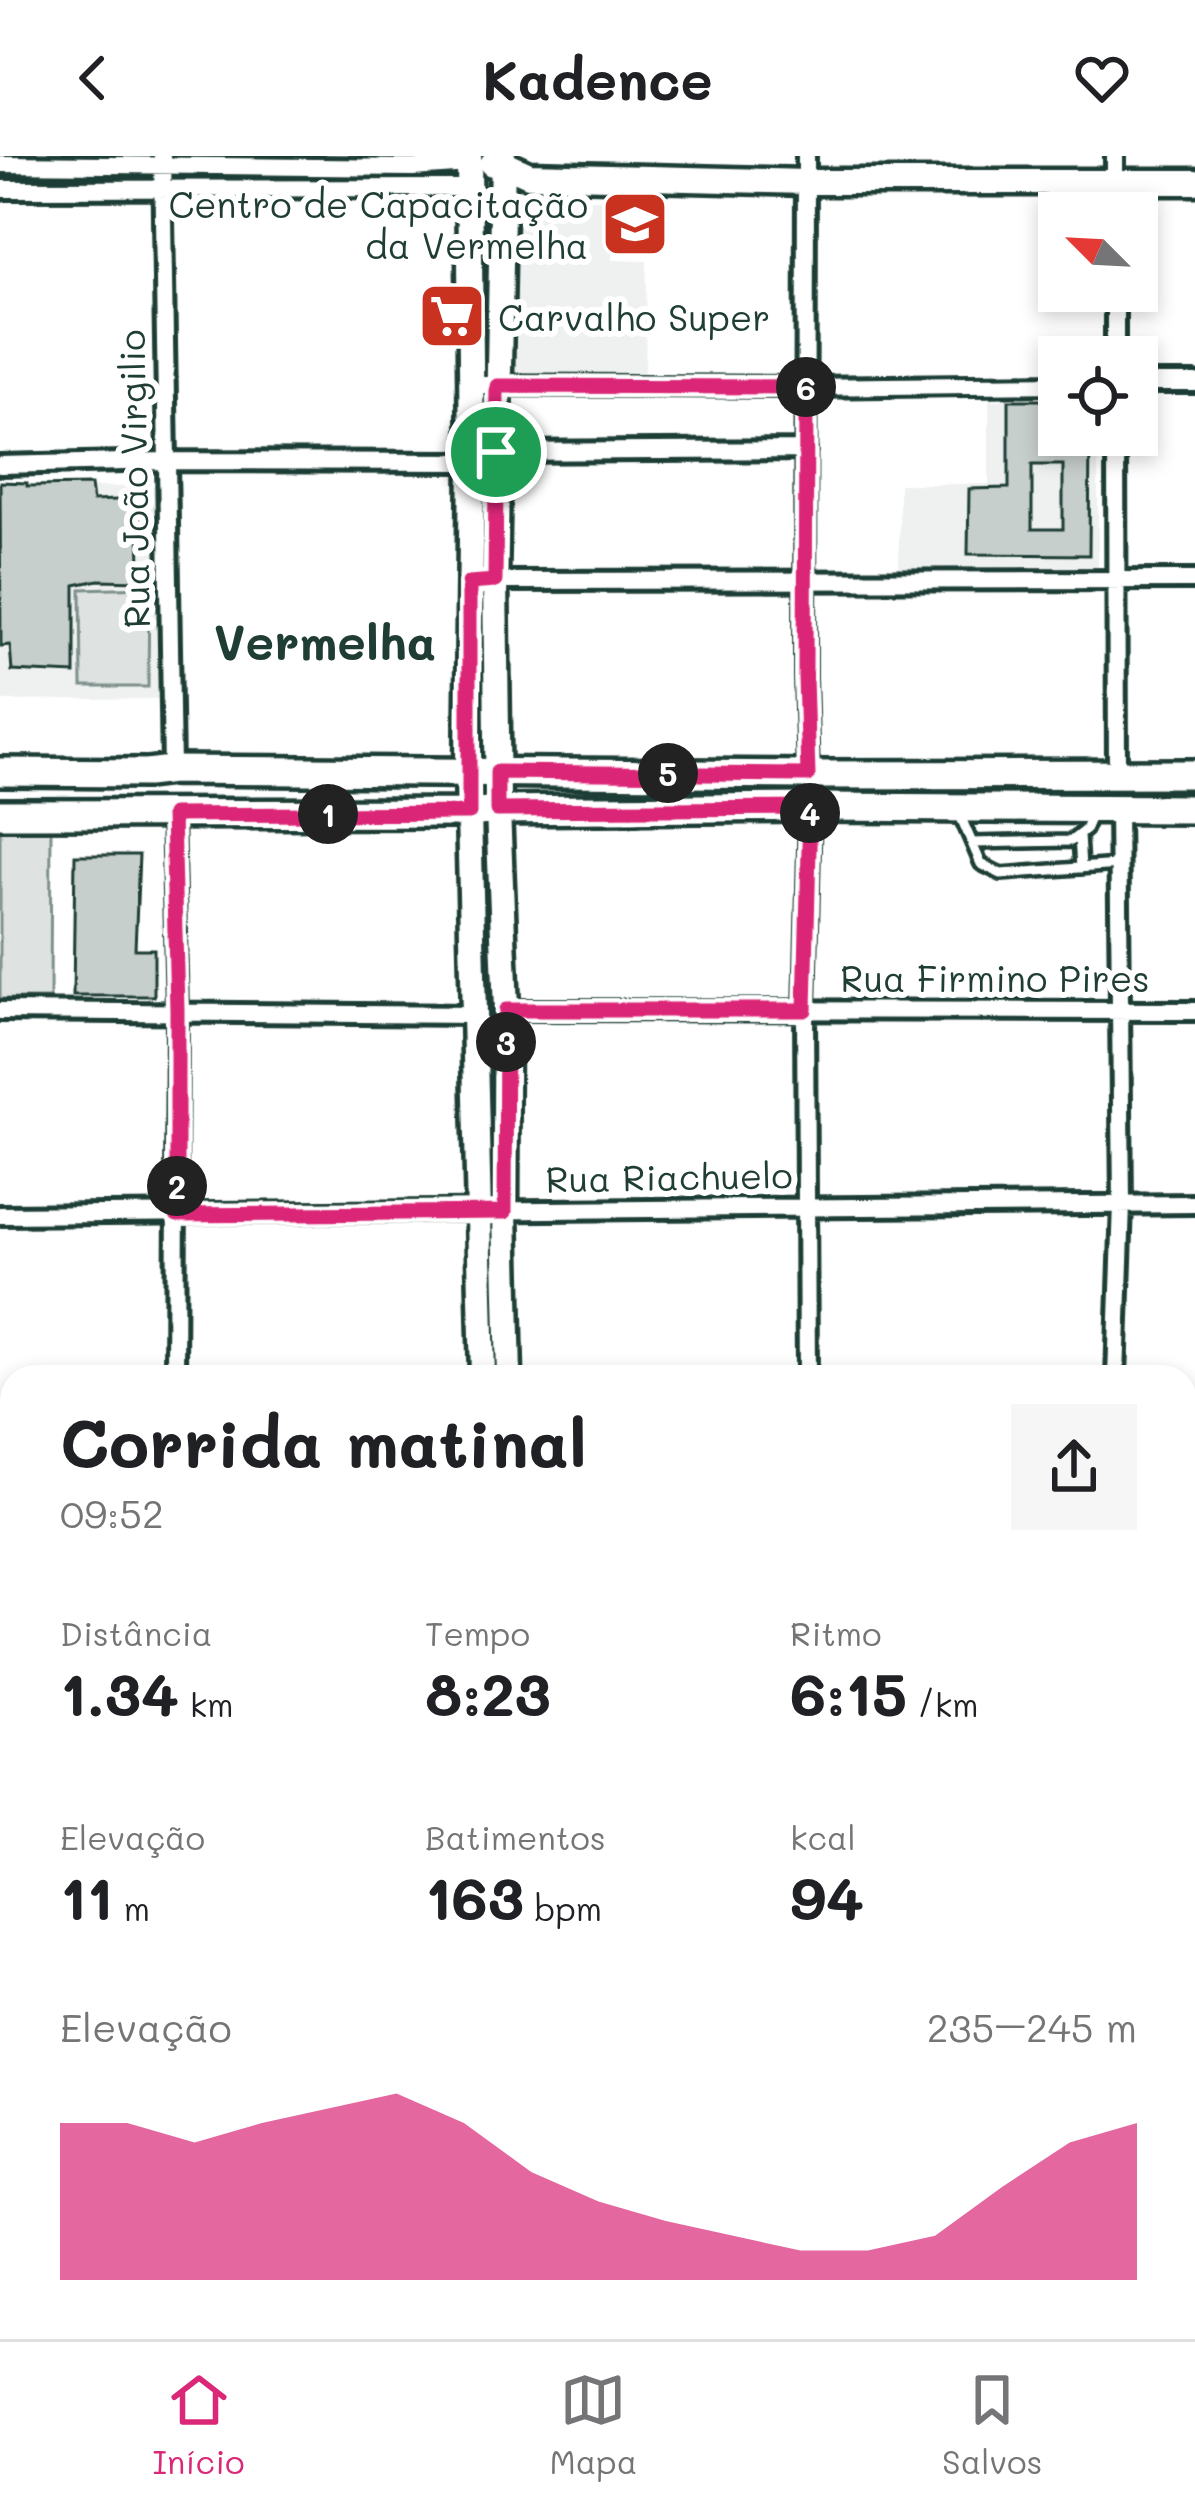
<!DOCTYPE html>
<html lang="pt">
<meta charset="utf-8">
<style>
:root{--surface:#fff;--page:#f6f6f6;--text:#202124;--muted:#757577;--line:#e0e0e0;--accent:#db2777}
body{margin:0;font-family:Mali,sans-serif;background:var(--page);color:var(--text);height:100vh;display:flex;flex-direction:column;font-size:45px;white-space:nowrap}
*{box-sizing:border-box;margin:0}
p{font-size:39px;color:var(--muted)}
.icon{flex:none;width:66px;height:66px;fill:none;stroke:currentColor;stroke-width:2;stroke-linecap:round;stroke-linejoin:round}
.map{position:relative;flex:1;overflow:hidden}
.sheet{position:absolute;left:0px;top:1209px;width:1197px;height:975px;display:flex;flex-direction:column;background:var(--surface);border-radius:36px 36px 0 0;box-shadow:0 6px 18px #0003}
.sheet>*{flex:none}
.needle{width:78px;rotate:294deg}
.tools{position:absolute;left:1038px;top:36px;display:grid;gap:24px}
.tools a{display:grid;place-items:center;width:120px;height:120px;border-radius:0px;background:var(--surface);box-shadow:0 6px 18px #0003;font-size:60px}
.pin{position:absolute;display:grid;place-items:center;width:102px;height:102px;color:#fff;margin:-51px;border:6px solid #fff;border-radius:50%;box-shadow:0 3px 12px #0007}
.km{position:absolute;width:60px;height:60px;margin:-30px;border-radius:50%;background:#222;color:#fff;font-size:33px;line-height:60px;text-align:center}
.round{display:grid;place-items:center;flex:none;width:126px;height:126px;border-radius:0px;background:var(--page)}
.overview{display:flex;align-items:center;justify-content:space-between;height:204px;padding:0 60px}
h1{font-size:66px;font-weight:700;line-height:90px}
.stats{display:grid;grid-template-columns:repeat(3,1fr);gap:18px;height:204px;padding:12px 60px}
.stats div{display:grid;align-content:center}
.stats b{font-size:60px;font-weight:700}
.stats small{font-size:33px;font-weight:400}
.stats p{font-size:33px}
.chart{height:336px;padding:24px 60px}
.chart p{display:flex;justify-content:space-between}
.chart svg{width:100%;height:216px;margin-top:12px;fill:var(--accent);opacity:.7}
header{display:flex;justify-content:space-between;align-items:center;height:156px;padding:0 60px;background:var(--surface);font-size:54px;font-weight:700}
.tab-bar{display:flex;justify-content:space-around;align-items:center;height:168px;border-top:3px solid var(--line);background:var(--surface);font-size:33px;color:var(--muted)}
.tab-bar a{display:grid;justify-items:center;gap:6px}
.tab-bar .current{color:var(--accent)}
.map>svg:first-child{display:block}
.built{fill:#eef1f0}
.green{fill:#dee3e2;stroke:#7e908b;stroke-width:3}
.building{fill:#c7cfcc;stroke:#1f3d34;stroke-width:3;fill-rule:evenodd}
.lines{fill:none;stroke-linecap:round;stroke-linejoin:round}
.lane-casing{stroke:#1f3d34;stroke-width:18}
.street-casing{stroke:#1f3d34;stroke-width:26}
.secondary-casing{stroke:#1f3d34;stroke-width:33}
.primary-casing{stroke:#1f3d34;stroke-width:36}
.lane{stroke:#fff;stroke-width:9}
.street{stroke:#fff;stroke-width:16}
.secondary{stroke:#fff;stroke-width:24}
.primary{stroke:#fff;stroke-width:27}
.route-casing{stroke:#fff;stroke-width:24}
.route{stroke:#db2777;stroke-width:15}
.labels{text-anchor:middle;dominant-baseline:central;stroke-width:12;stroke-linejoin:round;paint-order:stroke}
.poi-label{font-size:36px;fill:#1f3d34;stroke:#fff;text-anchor:end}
.street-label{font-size:36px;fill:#1f3d34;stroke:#fff}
.district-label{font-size:48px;font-weight:bold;fill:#1f3d34;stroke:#fff}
</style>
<header><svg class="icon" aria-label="back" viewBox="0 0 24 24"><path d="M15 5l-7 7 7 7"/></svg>Kadence<svg class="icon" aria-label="heart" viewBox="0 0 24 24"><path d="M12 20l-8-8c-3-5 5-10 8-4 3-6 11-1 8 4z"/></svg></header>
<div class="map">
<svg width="1195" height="2183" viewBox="0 0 1195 2183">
<rect width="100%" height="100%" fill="#fff"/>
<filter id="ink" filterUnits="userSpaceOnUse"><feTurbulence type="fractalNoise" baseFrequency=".00833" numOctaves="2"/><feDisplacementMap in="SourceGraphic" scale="24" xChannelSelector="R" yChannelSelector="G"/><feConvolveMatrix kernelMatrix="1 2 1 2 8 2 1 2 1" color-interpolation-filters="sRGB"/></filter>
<g filter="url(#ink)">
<!-- built -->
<path class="built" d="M513,43h103l-4,61 35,1 -2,117 -137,2z
M1059,243v36h39v132l-199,1v-84h90v-84z
M157,330l2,213 -159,2v-212z"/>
<!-- green -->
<path class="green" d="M149,431l-1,100h-66l-1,-98z
M0,670h51l-1,173h-50z
M12,2045v114h-12v-111z
M100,2172h187l-35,11h-108z"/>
<!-- building -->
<path class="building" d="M1009,244h50v35h31l-1,120 -121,-1 1,-65 40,-1zM1032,309h31v64h-31z
M0,326l27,1v3l64,-1 2,16 46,-2 1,82 -41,-1 -24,5v89l-63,-3 -2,-26 -9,1z
M75,699h64l-4,94h19v47h-81z"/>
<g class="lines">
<defs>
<path id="lane" d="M959,657l22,51 20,10 117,-9
M1079,680l2,32
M972,687l99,-2 14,-11 6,-14
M1185,1952l10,-11
M1185,2019l10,10
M529,2183l5,-11
M897,2183l5,-11"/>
<path id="street" d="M162,0l10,614
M806,0l-1,521 3,98
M1115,0v57
M0,8l413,4 56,-4
M0,33l468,-1
M1115,135v66
M1137,227h58
M472,229l334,2 253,-3
M1116,279l1,340
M496,296l310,-2
M0,309l165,-4 307,1
M488,425l707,-1
M172,659l5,195 -2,367
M506,854l689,1
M0,855l476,4
M0,1059l1195,-11
M807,1221l-2,-367 5,-203
M1116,1221l6,-173 -4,-396
M1185,1246h10
M1185,1441l10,-1
M1185,1611l10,1
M1185,1841l10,4
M1185,1875l10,4"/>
<path id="secondary" d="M469,0l3,306 -4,311 15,604
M503,0l-8,425 3,229 8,200 -1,202 4,165
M492,8l11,-1 26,12 277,7h389
M0,1354l12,5
M0,1383l12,5
M1185,1747l10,3
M1185,1773l10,3
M444,2183l1,-11
M470,2183l1,-11"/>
<path id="primary" d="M0,616l147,1 25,-3 636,5 387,-1
M0,658l469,-1 29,-3 312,-3 385,2"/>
</defs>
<!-- lane casing -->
<use href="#lane" class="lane-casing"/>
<!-- street casing -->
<use href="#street" class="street-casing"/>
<!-- secondary casing -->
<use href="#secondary" class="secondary-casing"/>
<!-- primary casing -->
<use href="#primary" class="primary-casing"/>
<!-- lane -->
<use href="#lane" class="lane"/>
<!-- street -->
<use href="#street" class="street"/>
<!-- secondary -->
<use href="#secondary" class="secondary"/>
<!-- primary -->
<use href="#primary" class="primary"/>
</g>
</g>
<g class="lines" filter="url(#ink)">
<defs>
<path id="route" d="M497,230l309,1 -1,290 3,98 -311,-3v38l313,-2 -5,202h-299l-1,202 -328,3v-205l-5,-195 297,-2v-230l26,-2z"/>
</defs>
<!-- route casing -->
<use href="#route" class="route-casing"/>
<!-- route -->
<use href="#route" class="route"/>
</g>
<!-- icons -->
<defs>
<symbol id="university-square" viewBox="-11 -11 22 22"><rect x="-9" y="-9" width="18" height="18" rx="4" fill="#c8321e" stroke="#fff"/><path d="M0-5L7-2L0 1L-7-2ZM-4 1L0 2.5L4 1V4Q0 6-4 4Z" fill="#fff"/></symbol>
<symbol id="supermarket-square" viewBox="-11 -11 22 22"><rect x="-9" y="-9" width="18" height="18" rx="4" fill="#c8321e" stroke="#fff"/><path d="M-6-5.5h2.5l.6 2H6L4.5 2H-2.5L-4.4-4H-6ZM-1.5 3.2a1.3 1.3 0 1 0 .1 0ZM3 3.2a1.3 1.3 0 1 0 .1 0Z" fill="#fff"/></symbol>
</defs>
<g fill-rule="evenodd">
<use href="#university-square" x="597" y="30" width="76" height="76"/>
<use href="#supermarket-square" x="414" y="122" width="76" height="76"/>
</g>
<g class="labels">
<!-- poi labels -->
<g class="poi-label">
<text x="588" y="47">Centro de Capacitação<tspan x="588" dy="41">da Vermelha</tspan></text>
<text x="498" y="160" text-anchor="start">Carvalho Super</text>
</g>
<!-- street labels -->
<g class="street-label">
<text transform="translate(133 323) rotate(-91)">Rua João Virgilio</text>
<text x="995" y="821">Rua Firmino Pires</text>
<text transform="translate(669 1020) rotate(-1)">Rua Riachuelo</text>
</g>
<!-- district labels -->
<g class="district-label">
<text x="325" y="485">Vermelha</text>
</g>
</g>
</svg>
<div class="tools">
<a><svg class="needle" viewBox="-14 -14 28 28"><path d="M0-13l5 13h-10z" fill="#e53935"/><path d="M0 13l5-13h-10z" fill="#757577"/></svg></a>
<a><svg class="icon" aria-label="locate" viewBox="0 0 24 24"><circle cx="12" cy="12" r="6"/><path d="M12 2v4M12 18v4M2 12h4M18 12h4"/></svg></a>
</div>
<div class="pin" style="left:496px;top:296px;background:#1e9e55"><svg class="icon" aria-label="arrive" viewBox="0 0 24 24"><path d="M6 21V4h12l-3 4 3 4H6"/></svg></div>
<b class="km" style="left:328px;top:658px">1</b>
<b class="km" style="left:177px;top:1030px">2</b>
<b class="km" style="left:506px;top:886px">3</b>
<b class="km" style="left:810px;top:657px">4</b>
<b class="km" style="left:668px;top:617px">5</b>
<b class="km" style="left:806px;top:231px">6</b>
<section class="sheet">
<div class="overview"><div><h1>Corrida matinal</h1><p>09:52</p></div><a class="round"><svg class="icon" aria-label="share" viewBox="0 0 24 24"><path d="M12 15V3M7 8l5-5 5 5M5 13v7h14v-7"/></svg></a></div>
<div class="stats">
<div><p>Distância</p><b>1.34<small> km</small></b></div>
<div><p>Tempo</p><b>8:23</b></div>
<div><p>Ritmo</p><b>6:15<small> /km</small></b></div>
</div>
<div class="stats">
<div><p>Elevação</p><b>11<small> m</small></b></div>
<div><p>Batimentos</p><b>163<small> bpm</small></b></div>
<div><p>kcal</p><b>94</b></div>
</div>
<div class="chart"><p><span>Elevação</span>235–245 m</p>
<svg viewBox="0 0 160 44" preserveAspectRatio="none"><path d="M0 44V12L10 12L20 16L30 12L40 9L50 6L60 12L70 22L80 28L90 32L100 35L110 38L120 38L130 35L140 25L150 16L160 12V44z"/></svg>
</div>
</section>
</div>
<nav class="tab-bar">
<a class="current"><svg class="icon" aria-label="home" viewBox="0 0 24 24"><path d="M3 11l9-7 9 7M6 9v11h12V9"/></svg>Início</a>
<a><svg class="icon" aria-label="map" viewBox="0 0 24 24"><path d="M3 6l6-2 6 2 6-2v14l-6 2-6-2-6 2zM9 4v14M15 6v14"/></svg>Mapa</a>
<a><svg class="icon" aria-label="saved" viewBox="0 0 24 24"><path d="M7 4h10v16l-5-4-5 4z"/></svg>Salvos</a>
</nav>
